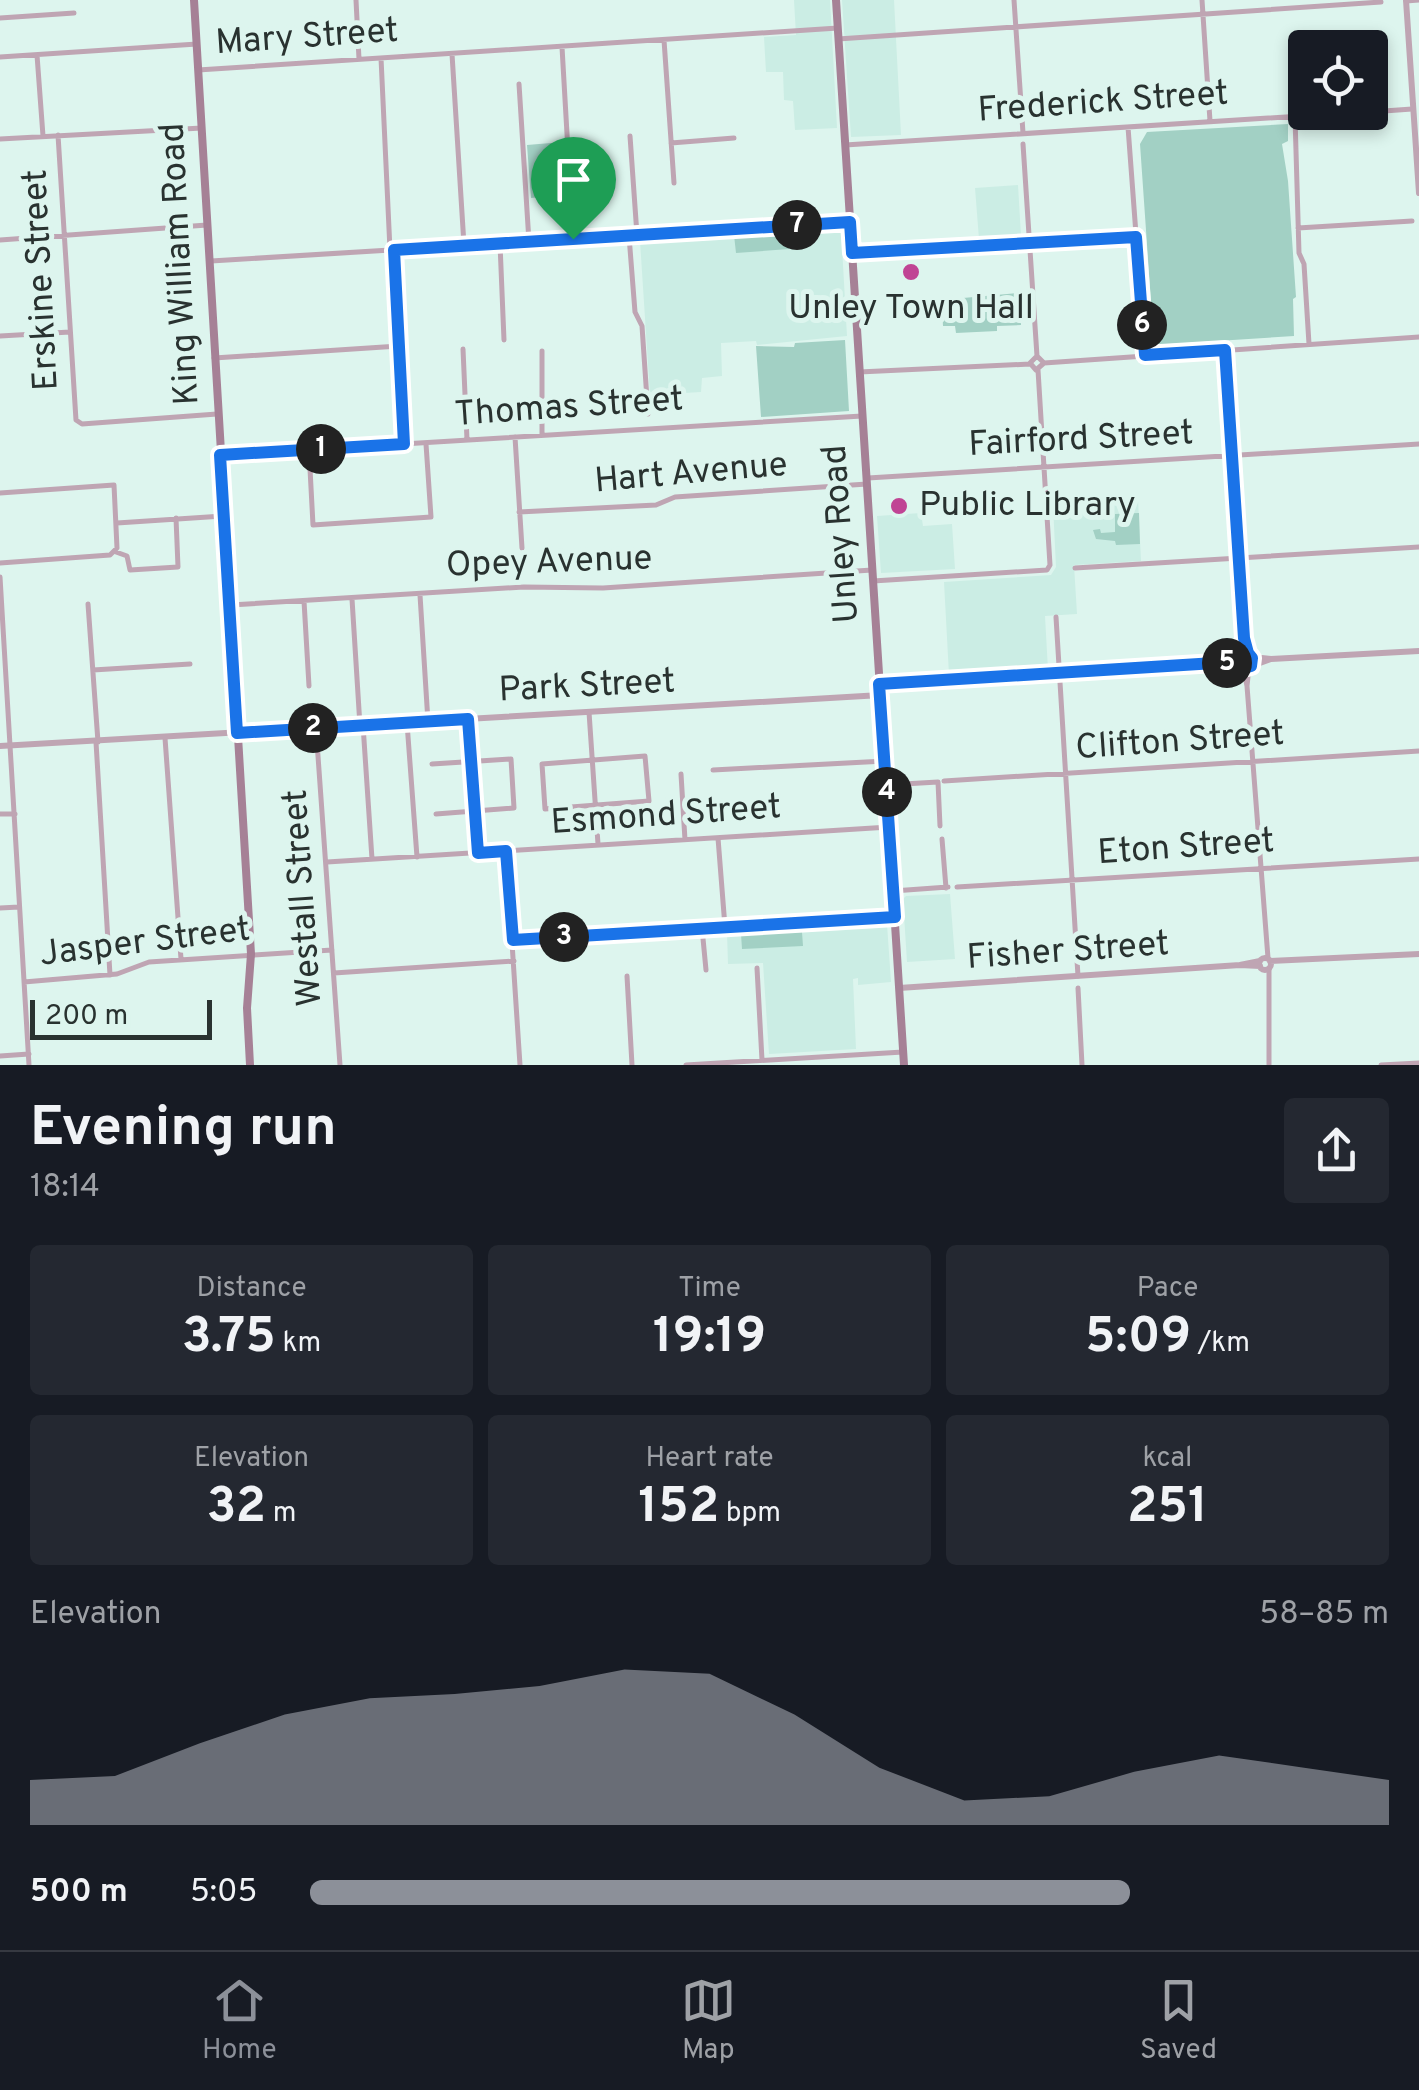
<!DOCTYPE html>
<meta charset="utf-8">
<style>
:root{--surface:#171b24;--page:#242831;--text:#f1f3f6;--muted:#9ea1a6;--line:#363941;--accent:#8c9099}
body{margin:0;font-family:Overpass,sans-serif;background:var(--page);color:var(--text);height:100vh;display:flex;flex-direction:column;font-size:38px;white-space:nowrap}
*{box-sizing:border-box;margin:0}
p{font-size:32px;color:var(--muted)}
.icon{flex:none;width:55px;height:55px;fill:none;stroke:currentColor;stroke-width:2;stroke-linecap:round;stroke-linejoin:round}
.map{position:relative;height:1065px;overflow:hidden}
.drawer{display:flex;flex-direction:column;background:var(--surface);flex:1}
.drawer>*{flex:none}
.fabs{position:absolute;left:1288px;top:30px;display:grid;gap:20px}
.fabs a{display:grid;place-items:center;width:100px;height:100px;border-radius:10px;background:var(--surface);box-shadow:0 5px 15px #0003;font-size:50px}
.scale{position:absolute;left:30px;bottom:25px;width:182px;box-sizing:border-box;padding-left:10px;border:5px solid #293230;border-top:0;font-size:28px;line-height:35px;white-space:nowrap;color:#293230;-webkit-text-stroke:8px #ddf5ee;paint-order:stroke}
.pin{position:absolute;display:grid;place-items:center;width:85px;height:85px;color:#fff;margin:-102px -42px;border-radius:50% 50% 50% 0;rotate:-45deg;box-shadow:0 0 10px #0007}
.pin .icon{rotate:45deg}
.km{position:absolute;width:50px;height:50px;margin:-25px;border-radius:50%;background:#222;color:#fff;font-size:28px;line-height:50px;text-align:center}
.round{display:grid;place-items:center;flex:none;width:105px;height:105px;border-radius:10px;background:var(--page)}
.overview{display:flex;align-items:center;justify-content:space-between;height:170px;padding:0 30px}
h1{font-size:55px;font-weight:700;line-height:75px}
.stats{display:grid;grid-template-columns:repeat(3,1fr);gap:15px;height:170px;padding:10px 30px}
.stats div{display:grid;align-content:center;border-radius:10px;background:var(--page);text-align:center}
.stats b{font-size:50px;font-weight:700}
.stats small{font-size:28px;font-weight:400}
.stats p{font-size:28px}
.chart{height:280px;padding:20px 30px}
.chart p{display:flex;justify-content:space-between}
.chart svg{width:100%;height:180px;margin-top:10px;fill:var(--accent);opacity:.7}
ul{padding:0 30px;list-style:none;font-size:32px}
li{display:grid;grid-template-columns:160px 120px 1fr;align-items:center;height:75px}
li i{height:25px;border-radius:12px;background:var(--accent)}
.dock{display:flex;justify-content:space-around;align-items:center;height:140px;border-top:2px solid var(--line);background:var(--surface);font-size:28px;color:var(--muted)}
.dock a{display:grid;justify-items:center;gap:5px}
.dock .selected{color:var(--accent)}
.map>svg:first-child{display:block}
.built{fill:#cbede4}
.green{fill:#a2d0c4}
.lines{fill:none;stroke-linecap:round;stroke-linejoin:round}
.minor{stroke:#bfa5b3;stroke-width:5}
.tertiary{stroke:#bfa5b3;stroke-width:6}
.secondary{stroke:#a68196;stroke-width:8}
.route-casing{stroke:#fff;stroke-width:20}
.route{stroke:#1a73e8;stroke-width:12}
.poi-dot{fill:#c04494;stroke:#ddf5ee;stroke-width:4}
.labels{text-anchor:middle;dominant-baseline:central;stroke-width:10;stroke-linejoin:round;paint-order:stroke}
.street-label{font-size:35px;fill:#293230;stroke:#ddf5ee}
.poi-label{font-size:35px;fill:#293230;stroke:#ddf5ee}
</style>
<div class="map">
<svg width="1419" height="1065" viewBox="0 0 1419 1065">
<rect width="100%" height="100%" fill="#ddf5ee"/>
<!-- built -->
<path class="built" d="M794,0h36l7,128 -42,2 -2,-29 -9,-1 -1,-28h-17l-2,-35 32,-2z
M842,0h52l7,135 -50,2z
M1018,185l3,51 -42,3 -4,-51z
M841,229l6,107 -90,9 -1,-4 -35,2 1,33 -20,2 -1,14 -51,3 -10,-154z
M1138,499l3,62 -67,4 3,49 -32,2 3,54 -99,5 -5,-93 107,-7 5,-8 -3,-62z
M921,513l2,13 29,-2 3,45 -74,4 -4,-57z
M950,894l5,65 -48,3 -4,-63 3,-3z
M887,924l4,58 -33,3v-7l-5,1 3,70 -87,5 -6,-91 -35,1 -1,-31z"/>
<!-- green -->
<path class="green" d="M1288,124v17l-6,3 6,37 8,116 -3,2 1,37 -140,9 -14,-201 7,-12z
M563,142l3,53 -35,3 -4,-53z
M787,231l2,18 -53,4 -2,-18z
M1019,293l2,32 -24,1v5l-41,2 -1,-7h-12l-1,-17 21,-1v-10z
M845,340l4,71 -88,6 -5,-71 38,1 1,-4z
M1139,513l1,31 -24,1 -1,-4 -19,-2 -3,-9 7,-1 1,4 14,-1v-18z
M802,932l1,14 -61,3 -1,-15z"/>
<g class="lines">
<!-- minor -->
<path class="minor" d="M356,0l3,59
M1014,0l9,133
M1202,0l8,121
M1406,1l13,-1
M0,18l74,-5
M838,39l543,-37
M664,40l10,143
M562,47l11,191
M452,54l12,191
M37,55l6,81
M0,57l197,-13
M381,58l9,192
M198,70l640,-42
M519,84l10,158
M1370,112l42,-3
M1295,117l4,136 5,11 5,80
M1128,127l17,228
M58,135l18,285 6,4 135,-10
M630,136l7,99
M0,139l202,-11
M671,143l63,-5
M1023,144l14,212 7,7 -8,7 -6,-7 7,-7
M845,145l519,-33
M1298,228l114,-7
M629,236l6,76 7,14 6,88
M0,240l207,-15
M500,244l4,96
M394,250l11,194
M852,253l284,-16
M211,261l638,-39
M0,336l70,-4
M463,349l4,91
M1225,350l13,213 9,90
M542,351v84
M214,358l185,-12
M1044,363l375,-26
M859,372l171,-8
M515,437l7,111
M309,450l4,75 118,-8 -5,-73
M221,455l641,-39
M868,478l551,-34
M0,493l114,-8 3,63 -7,7 -110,8
M519,512l137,-7 19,-8 192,-13
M117,523l106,-7
M116,552l11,4 3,14 48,-3 -2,-49
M1075,568l344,-21
M0,577l29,488
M873,581l174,-11 3,-5 -12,-195
M420,595l8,127
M352,599l8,127
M304,601l5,85
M88,604l10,138
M231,605l293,-18 79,1 269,-18
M1056,617l22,359
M1243,667l4,19 2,-19
M93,670l97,-6
M1247,686l21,272
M589,712l9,132
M468,719l10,134
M407,723l10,134
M363,725l9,134
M316,728l24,337
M165,738l16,221
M96,742l14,233
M645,756l4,45 -104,8 -3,-45z
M432,764l79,-5 3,49 -78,6
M713,770l172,-9
M681,774l4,66
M944,781l475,-30
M886,785l52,-3 2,44
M0,814h15
M718,838l7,89
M942,839l4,49
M506,851l14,214
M327,862l562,-35
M957,887l462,-28
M893,891l55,-4
M0,908l19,-1
M702,928l4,42
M513,940l382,-23
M757,968l5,92
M1269,968v97
M334,973l180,-12
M627,976l5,89
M24,982l93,-8 32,-12 183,-12
M1078,988l4,77
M0,1056l29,-2
M686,1065l217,-13
M1381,1065l38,-2"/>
<!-- tertiary -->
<path class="tertiary" d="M1406,0l13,193
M1252,657l19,2 -25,9 -7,-3 -1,-7 9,-5 5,10
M1238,659l-23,4 24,1
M1271,659l148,-8
M879,684l336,-21
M0,746l881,-51
M1259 964a6 6 0 1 1 12 0a6 6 0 1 1-12 0Z
M1260,961l-20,4 20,1
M1270,961l149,-7
M899,988l341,-23"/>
<!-- secondary -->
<path class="secondary" d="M194,0l57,954 -4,54 3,57
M836,0l68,1065"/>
</g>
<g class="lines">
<defs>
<path id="route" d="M850,222l2,31 284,-16 9,118 80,-5 19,288 4,15 4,5 -1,8 -7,2 -5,-4 -24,-1 -336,21 16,233 -382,23 -7,-89 -28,2 -10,-134 -231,14 -17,-278 184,-11 -10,-194z"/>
</defs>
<!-- route casing -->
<use href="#route" class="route-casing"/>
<!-- route -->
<use href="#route" class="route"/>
</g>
<!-- markers -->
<g class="poi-dot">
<circle cx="911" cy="272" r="10"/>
<circle cx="899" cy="506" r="10"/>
</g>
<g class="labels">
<!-- street labels -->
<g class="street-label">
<text transform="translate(307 38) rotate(-4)">Mary Street</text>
<text transform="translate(1103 103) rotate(-4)">Frederick Street</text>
<text transform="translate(181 264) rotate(-93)">King William Road</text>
<text transform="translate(42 280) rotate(-93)">Erskine Street</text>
<text transform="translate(569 408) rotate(-4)">Thomas Street</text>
<text transform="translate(1081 440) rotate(-3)">Fairford Street</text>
<text transform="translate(691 474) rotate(-5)">Hart Avenue</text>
<text transform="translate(842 534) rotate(-94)">Unley Road</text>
<text transform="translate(549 563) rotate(-2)">Opey Avenue</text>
<text transform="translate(587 687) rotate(-3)">Park Street</text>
<text transform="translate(1180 742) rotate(-4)">Clifton Street</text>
<text transform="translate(666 816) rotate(-4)">Esmond Street</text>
<text transform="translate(1186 848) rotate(-4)">Eton Street</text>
<text transform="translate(304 898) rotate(-94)">Westall Street</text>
<text transform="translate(145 943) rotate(-7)">Jasper Street</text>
<text transform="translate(1068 952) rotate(-4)">Fisher Street</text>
</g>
<!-- poi labels -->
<g class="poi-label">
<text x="911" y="309">Unley Town Hall</text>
<text x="919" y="506" text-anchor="start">Public Library</text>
</g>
</g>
</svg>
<div class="fabs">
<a><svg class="icon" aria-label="locate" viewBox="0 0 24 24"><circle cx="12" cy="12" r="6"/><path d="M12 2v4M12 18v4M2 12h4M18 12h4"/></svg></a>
</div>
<div class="scale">200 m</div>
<div class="pin" style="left:573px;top:239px;background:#1e9e55"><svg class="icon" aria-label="arrive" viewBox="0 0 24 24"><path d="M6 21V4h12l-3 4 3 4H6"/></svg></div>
<b class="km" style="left:321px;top:449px">1</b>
<b class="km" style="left:313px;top:728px">2</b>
<b class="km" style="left:564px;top:937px">3</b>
<b class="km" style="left:887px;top:792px">4</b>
<b class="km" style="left:1227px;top:663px">5</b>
<b class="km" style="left:1142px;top:325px">6</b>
<b class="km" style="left:797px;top:225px">7</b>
</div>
<section class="drawer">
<div class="overview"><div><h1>Evening run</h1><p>18:14</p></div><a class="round"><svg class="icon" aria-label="share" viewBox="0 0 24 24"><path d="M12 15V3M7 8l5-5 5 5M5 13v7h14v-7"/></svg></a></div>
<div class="stats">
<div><p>Distance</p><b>3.75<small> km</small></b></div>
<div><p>Time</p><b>19:19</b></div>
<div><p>Pace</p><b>5:09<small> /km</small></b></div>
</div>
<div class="stats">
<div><p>Elevation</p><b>32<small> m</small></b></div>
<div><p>Heart rate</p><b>152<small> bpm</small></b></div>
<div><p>kcal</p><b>251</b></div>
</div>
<div class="chart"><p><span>Elevation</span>58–85 m</p>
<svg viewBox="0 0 160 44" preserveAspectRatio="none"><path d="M0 44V33L10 32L20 24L30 17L40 13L50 12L60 10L70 6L80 7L90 17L100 30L110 38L120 37L130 31L140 27L150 30L160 33V44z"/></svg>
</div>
<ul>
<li><b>500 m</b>5:05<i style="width:76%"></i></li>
</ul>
</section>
<nav class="dock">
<a class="selected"><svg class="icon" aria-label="home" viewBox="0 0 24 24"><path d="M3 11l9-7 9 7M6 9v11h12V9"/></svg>Home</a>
<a><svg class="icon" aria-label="map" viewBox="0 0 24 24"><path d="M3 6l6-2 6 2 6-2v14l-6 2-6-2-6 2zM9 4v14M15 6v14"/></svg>Map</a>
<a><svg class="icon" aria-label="saved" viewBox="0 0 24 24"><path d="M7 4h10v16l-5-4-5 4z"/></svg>Saved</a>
</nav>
